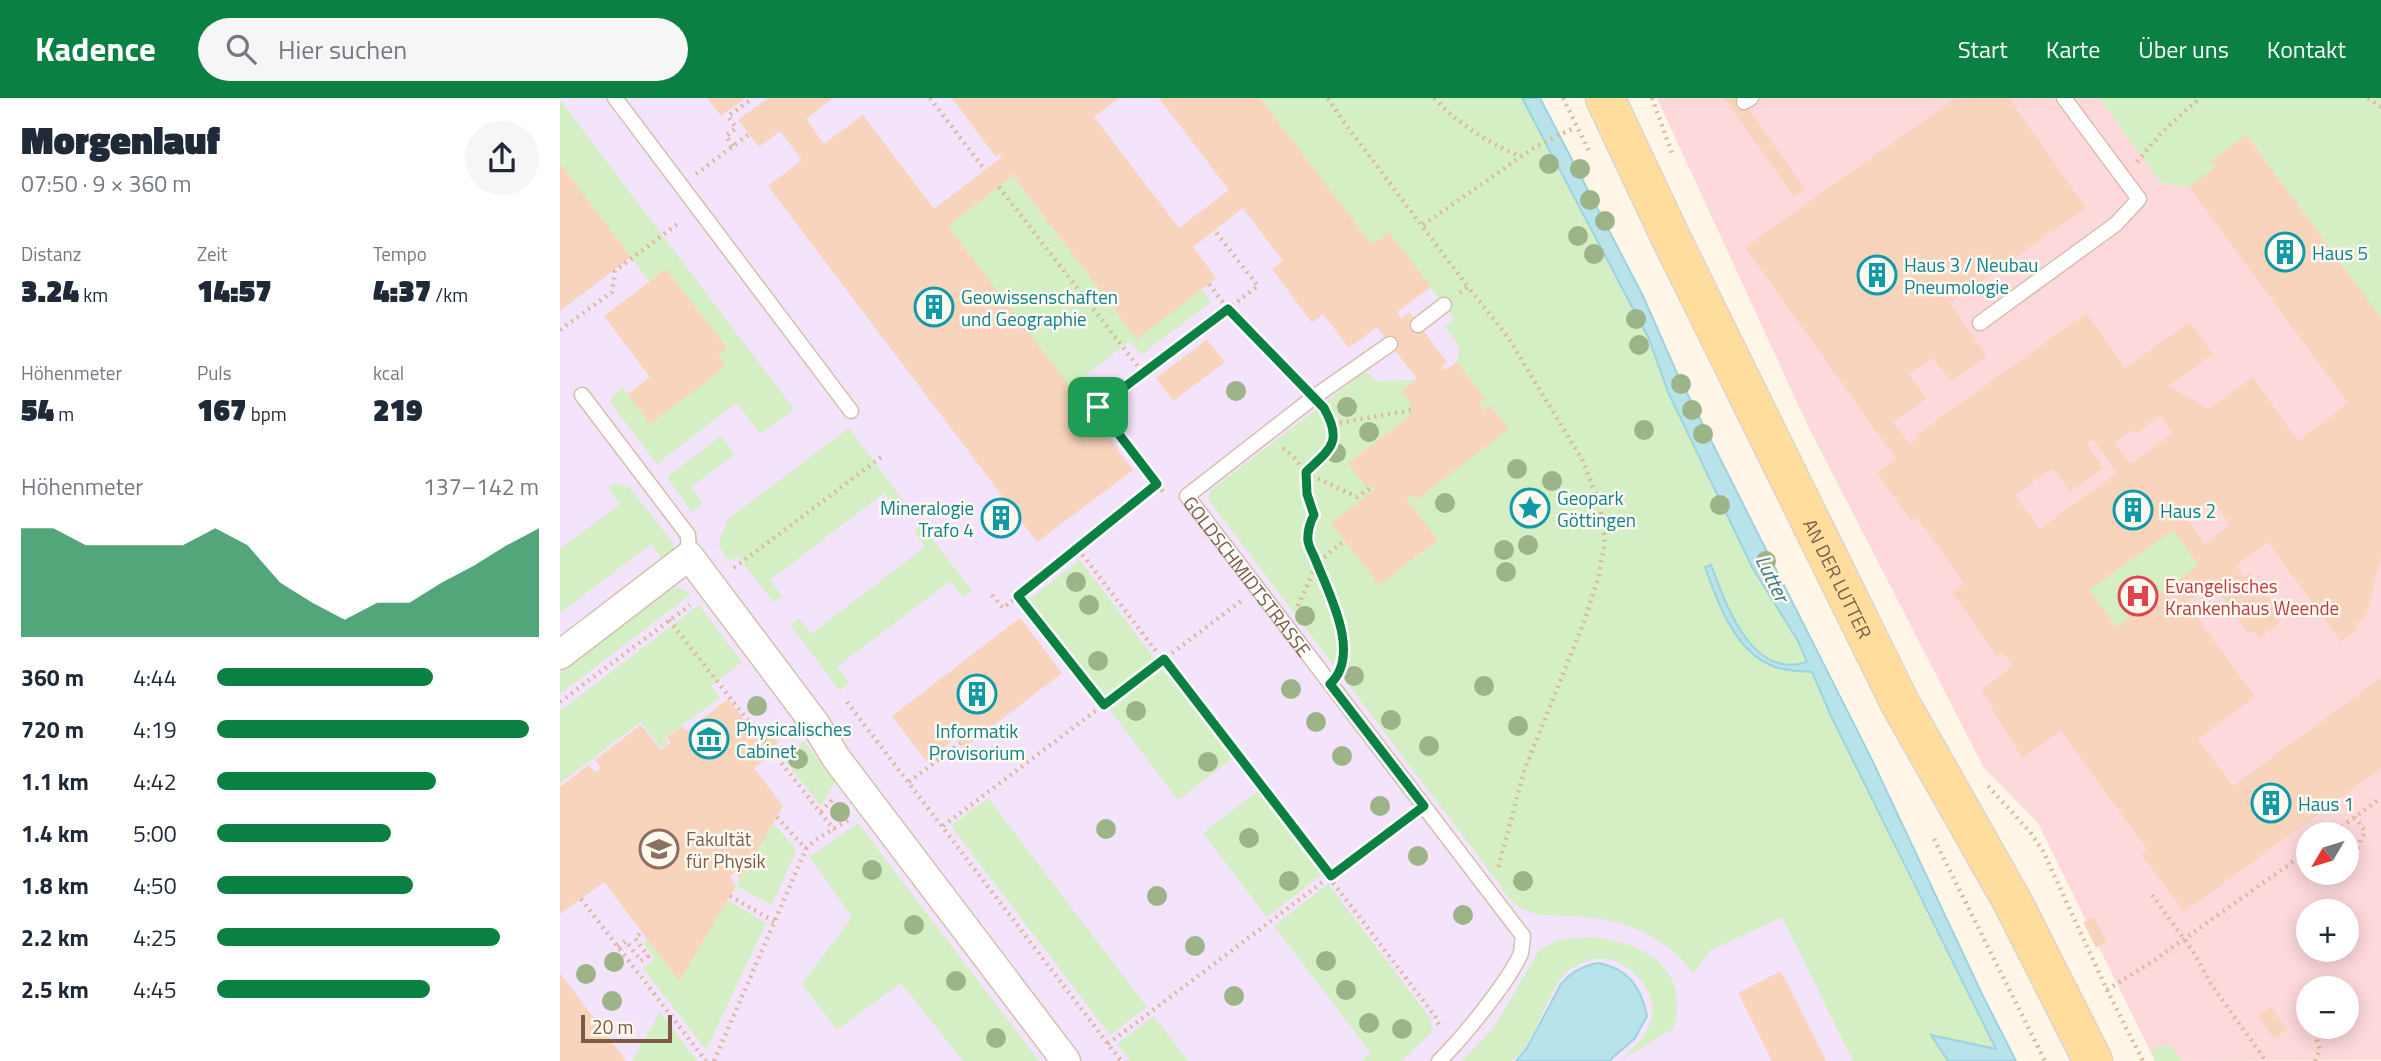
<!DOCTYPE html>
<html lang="de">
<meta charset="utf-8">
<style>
:root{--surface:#fff;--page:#f6f6f7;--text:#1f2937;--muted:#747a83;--accent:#0b8043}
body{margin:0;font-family:"Titillium Web",sans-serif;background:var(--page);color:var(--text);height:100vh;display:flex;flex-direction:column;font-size:26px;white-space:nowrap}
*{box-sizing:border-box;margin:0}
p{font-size:23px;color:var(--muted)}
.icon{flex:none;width:38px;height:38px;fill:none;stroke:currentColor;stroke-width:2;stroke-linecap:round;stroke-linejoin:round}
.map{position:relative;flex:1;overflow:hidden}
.sheet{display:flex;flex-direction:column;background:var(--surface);width:560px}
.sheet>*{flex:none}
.needle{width:46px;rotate:232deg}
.tools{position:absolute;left:1736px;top:724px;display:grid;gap:14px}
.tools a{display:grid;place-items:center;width:63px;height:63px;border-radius:50%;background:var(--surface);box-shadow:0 4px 18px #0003;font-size:35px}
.scale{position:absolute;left:21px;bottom:18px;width:91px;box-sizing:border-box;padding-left:7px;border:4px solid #7c5b47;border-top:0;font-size:19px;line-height:24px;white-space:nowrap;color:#7c5b47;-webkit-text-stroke:5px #fff9ef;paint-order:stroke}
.pin{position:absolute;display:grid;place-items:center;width:60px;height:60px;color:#fff;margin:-30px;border-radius:14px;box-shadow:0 4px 10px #0006}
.round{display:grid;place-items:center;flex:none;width:74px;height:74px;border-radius:37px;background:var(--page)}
.overview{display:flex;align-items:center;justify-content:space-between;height:119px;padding:0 21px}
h1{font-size:38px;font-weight:800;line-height:52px}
.metrics{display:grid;grid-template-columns:repeat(3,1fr);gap:10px;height:119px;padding:7px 21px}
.metrics div{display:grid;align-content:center}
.metrics b{font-size:30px;font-weight:800}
.metrics small{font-size:19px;font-weight:400}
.metrics p{font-size:19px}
.chart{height:196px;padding:14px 21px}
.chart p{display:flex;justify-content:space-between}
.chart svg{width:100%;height:126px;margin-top:7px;fill:var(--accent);opacity:.7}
ul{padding:0 21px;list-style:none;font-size:23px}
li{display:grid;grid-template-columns:112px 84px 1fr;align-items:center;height:52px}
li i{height:18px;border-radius:9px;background:var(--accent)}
header{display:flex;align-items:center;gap:42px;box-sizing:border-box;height:98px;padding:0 35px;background:var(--accent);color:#fff}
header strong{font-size:33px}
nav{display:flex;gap:38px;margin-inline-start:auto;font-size:24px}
.search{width:490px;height:63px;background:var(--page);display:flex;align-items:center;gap:18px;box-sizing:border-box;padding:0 24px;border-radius:38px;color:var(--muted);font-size:26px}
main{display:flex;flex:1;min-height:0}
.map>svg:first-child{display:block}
.education{fill:#f3e3fb}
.medical{fill:#fed9dc;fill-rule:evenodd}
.green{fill:#d4efc3}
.water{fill:#b8e3eb;stroke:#9dd3de;stroke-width:2}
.building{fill:#f7d4bb;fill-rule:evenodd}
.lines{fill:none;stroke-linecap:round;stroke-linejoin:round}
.service-casing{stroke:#d5bfad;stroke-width:17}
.minor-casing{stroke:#d5bfad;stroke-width:31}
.primary-casing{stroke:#ddd4cf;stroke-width:41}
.path{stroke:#ddb79d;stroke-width:4.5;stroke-dasharray:2 5;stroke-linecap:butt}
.service{stroke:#fff;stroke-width:14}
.minor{stroke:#fff;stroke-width:28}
.primary{stroke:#ffdd9d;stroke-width:38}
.tree{fill:#9db388}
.route-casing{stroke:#fff;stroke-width:14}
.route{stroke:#0b8043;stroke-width:9}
.labels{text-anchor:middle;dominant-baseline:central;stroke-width:5;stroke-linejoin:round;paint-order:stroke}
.culture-label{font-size:19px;fill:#0d838f;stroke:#fff9ef;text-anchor:start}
.street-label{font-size:19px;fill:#7c5b47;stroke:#fff9ef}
.health-label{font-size:19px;fill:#be3a42;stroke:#fff9ef;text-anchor:start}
.education-label{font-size:19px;fill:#785e54;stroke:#fff9ef;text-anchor:start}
.water-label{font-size:21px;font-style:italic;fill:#3b7b8b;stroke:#fff9ef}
</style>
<header>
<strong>Kadence</strong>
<div class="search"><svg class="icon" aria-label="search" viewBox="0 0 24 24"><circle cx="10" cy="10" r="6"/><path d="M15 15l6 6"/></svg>Hier suchen</div>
<nav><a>Start</a><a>Karte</a><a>Über uns</a><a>Kontakt</a></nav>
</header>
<main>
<section class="sheet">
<div class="overview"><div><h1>Morgenlauf</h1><p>07:50 · 9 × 360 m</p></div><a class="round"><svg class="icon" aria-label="share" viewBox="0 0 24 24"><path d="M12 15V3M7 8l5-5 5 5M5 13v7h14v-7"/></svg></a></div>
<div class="metrics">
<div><p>Distanz</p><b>3.24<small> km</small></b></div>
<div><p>Zeit</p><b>14:57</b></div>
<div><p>Tempo</p><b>4:37<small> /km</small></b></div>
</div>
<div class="metrics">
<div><p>Höhenmeter</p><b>54<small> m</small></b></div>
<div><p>Puls</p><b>167<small> bpm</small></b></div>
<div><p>kcal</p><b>219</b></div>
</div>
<div class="chart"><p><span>Höhenmeter</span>137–142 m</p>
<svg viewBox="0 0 160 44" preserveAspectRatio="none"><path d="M0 44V6L10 6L20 12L30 12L40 12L50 12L60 6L70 12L80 25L90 32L100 38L110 32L120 32L130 25L140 19L150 12L160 6V44z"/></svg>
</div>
<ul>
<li><b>360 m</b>4:44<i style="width:67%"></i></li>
<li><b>720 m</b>4:19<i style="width:97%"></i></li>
<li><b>1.1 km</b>4:42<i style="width:68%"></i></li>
<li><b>1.4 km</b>5:00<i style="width:54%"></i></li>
<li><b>1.8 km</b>4:50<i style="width:61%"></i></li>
<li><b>2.2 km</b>4:25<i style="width:88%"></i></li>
<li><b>2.5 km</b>4:45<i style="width:66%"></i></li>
</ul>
</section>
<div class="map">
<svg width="1821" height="963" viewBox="0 0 1821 963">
<rect width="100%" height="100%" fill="#fff6e7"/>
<!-- education -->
<path class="education" d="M0,0h962l127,241 19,53 265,643 15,26h-1388z"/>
<!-- medical -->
<path class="medical" d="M1097,0h724v962l-226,1 -117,-238 -54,-55 -177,-344zM1748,737h39v38h-39zM1748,814h39v38h-39zM1748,891h39v38h-39z"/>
<!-- green -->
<path class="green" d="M700,0h262l127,241 19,53 84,174 46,75 33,75 165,333 -63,-14 15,26h-95l-71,-144 -71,33 -18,23c-25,-35 -65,-52 -107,-56 -37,-4 -64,7 -86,-32l-292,-386 2,-8 156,-120 9,10 42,-1 -6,35 -63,48 18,23 4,-2 4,6 -43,33 48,62 59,-44 -32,-42 6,-4 4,5 92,-71 -17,-24 -7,5 -5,-7 6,-4 -28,-37 2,-16 -14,-20 9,-7 -65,-87 -17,13z
M1539,0h282v220l-134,-183 -35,25 4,7 -27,20 -29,-5z
M0,2l234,309 -33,25 -25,-31 -79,61 -47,-62 4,-8 9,-6 28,35 74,-56 -7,-12 9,-7 -61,-79 -17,12 -89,-118z
M455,76l2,3 -2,2 122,159 64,-49 10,13 -70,53 -11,-14 -60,46 -122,-161z
M289,330l56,75 -8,6 -13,-16 -114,87 12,16 -9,6 -35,-46 -8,5 -12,-16 10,-26z
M161,338l14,18 -44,33 12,17 -11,8 -25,-35z
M56,385l14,5 44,56 -1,8 -10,8 -12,-16 -91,69v-64l60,-45 -12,-16z
M362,427l50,66 -9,6 -13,-16 -113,86 12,16 -9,8 -50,-66 9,-7 12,16 114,-87 -11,-16z
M1613,432l26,35 -83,62 -27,-37z
M520,462l74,98 -53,41 -74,-98z
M120,490l11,6 -131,100v-21l110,-83z
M139,507l43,57 -31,24 9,12 -55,39 3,5 -7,6 -20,-26 -81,61v-72z
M603,571l69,90 -54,41 -69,-91z
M244,643l31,41 -14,24 -38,-48z
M698,693l63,84 -54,42 -64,-84z
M428,700l159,209 -37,28 -159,-209z
M213,725l23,27 -24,55 -36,-19z
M298,725l181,238h-76l-62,-78 -64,47 -35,-46 50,-67 -42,-60z
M768,786l103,135 1,13 -31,29h-40l10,-8 -97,-127z
M167,802l39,23 -60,127 -63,-82 12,-9 -12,-16 4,-4 32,42z
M1030,839c53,5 102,31 83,92l-52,31c12,-13 28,-25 31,-44 5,-29 -28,-62 -58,-57 -6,1 -19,7 -25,11 -16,11 -31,57 -42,75 -4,6 -10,11 -15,16h-50l33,-35 44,-76 19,-10z
M100,914l37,49h-65z
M594,918l34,45h-58l-13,-17z
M1606,946l10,7 5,10h-26l-3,-6 1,-6z"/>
<!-- water -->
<path class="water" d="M962,0h18l103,198 33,75 197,391 109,232 34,67h-68l-17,-26 65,14 -165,-333 -19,-44c-12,-1 -25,-1 -37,-5 -40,-14 -57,-64 -70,-100l6,-2c15,39 40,115 96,97l-9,-21 -46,-74 -84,-175 -19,-53z
M1038,865c30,5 43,24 49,53l-12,22 -26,23h-93l11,-13 34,-64c10,-12 21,-18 37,-21z"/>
<!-- building -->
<path class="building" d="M147,0h38l-24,18z
M208,0h65l-27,21 18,25 39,-29 71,94 68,-52 -3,-3 -3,3 -44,-59h167l-25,19 85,111 50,-38 -70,-92h101l112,147 17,-13 42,55 -34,25 4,6 8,-6 38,50 -5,4 3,4 12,-8 28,37 -6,4 5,7 6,-5 19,24 -93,71 -4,-5 -6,4 32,41 -59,45 -48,-62 43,-33 -4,-6 -4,3 -18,-24 63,-48 1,-10 -10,-14 15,-12 -40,-52 -28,21 -26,-34 -11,9 -40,-54 11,-8 -40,-53 -50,39 23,31 -79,61 -122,-161 2,-1 -2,-3 -67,52 185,244 -96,72 -269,-356 34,-26 -22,-29 -21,16 -21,-27z
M1164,0h17l64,91 -11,8z
M1396,0h53l77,110 -136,95 37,53 -36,25 -18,-23 -24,16 17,25 -33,23 17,22 7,-5 -2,-3 171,-123 39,55 65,-46 23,32 -45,32 40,23 45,-32 45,64 50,-38 -159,-216 27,-20 -4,-6 34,-26 135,183v239l-15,60 -10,8 2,3 -17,14 -73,-100 -32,23 8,12 6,-4 29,40 -5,3 5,8 -19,14 -6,-7 -5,3 -29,-40 5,-3 -9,-11 -30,22 69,95 -57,42 35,47 148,-108v90l-197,144 -43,-58 6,-5 -86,-118 -39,27 -41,-68 32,-24 -10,-14 -6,4 -45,-64 12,-9 -47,-66 -6,4 -34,-48 19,-14 -151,-212zM1600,318l13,17 -43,31 -15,-21 18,-13 3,4zM1533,341l24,34 -77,56 -25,-34 38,-27 17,24 34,-24 -17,-24zM1653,403l17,24 -25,19 -18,-25zM1613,432l26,35 -83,62 -27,-37z
M0,65l71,94 -71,54z
M106,171l61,79 -9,7 8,11 -76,58 -22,-30 22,-17 -46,-61z
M647,242l18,22 -52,39 -17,-23z
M442,413l6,7 -8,7 -6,-8z
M450,424l7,8 -9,6 -5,-8z
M460,520l42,55 -98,75 -8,-10 -30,23 -34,-45z
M168,601l43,56 -17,13 29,38 -43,73 -5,-7 -6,5 7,9 -57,95 -75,-99 -44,32v-127l29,-22 6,8 6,-5 -6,-8 46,-35 20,25 10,-8 -4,-5 15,-11 4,5z
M204,626l14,19 -6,5 -14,-19z
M1534,819l13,25 -11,6 -13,-26z
M1221,873l45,90h-54l-34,-68z
M0,875l66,88h-66z
M1711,909l16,23 -13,9 -16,-23z"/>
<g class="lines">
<defs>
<g id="service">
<path d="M55,0l236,313"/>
<path d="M1184,4l7,-4"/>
<path d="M1420,225l136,-99 23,-25 -75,-101"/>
<path d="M858,227l26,-20"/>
<path id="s1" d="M830,246l-76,53 -127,99 336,440c-1,5 -1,12 -2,17 -11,27 -60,87 -82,108"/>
<path d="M22,297l106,140 1,21"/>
</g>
<path id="minor" d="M0,557l129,-99 127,169 20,33 230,303"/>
<g id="primary">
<path id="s2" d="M1045,0l64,136 231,469 112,198 81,160"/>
</g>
</defs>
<!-- service casing -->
<use href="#service" class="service-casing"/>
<!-- minor casing -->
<use href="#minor" class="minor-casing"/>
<!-- primary casing -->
<use href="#primary" class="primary-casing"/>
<!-- path -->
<path class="path" d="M370,0l55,72
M768,0l15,23 125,166
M874,0c25,26 52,44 86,58
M1003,0l27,55
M1092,0l21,58
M1808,0l13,9
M173,48l-7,-10 10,-8 -8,-12 25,-18
M1577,64l25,-30 38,-34
M136,76l53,-40
M439,89l144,186
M863,127l112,-78 41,-20
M649,186l19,25 70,72
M900,195l8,-6 39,49 76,125 17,45 5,36 -7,37 -13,40 -61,152 -26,98
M0,232l52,-38 3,-21 65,-49
M519,302l9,-7 77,101
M538,309l160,-121 -44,-56
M767,315c16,29 -2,40 -21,60l51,24 15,-10
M773,326l79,-14
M723,350c29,22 20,36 30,67l-3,7 -2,19 31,80 5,25 -2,17
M518,451l357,467 5,12
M174,470l150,-113
M432,497l11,13 15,-12 86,109
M458,498l139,-112
M738,508l19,-43 28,-23
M109,522l165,210
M0,604l130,-97
M287,604l274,359
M389,655l51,-5
M349,684l51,-39
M1428,688l42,46 13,19 64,139 36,71
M261,714l11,-12
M217,719l29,32
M383,728l298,-225
M1770,737l51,-37
M1374,741l111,222
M1787,757l8,-1 10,-23 -10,-14
M1592,797l42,58 17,31 55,77
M170,798l45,26
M21,801l125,162
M58,849l8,-6 15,20 7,-5 -13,-18 7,-6
M1547,892l49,-31 152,-108
M548,946l298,-225
M154,963l92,-212 8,-8 34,-21
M1755,963l5,-11 -4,-13"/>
<!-- service -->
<use href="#service" class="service"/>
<!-- minor -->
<use href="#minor" class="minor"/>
<!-- primary -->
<use href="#primary" class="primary"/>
</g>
<!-- trees -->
<g class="tree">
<circle cx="989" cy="66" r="10"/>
<circle cx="1020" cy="71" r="10"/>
<circle cx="1030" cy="102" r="10"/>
<circle cx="1045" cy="123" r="10"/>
<circle cx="1018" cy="138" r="10"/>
<circle cx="1034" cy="156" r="10"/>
<circle cx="1076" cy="221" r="10"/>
<circle cx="1079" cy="247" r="10"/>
<circle cx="1121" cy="286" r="10"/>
<circle cx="676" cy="293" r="10"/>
<circle cx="787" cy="309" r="10"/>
<circle cx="1132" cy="312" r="10"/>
<circle cx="1084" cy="332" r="10"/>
<circle cx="809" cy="334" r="10"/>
<circle cx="1143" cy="336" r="10"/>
<circle cx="776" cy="355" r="10"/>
<circle cx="957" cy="371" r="10"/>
<circle cx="992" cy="383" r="10"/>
<circle cx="885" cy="405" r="10"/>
<circle cx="1160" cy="407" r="10"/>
<circle cx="968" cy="447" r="10"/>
<circle cx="944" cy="452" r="10"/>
<circle cx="1206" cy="463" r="10"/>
<circle cx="946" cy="474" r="10"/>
<circle cx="516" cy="484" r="10"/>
<circle cx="529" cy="507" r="10"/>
<circle cx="745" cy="518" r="10"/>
<circle cx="538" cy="563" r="10"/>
<circle cx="794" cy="578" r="10"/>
<circle cx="924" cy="588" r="10"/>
<circle cx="731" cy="591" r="10"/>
<circle cx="197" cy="608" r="10"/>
<circle cx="576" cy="613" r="10"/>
<circle cx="831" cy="622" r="10"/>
<circle cx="756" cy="624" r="10"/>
<circle cx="958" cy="628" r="10"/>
<circle cx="869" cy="648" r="10"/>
<circle cx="782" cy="658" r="10"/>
<circle cx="238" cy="661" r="10"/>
<circle cx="648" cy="664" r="10"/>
<circle cx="820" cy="708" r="10"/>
<circle cx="280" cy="714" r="10"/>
<circle cx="546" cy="731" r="10"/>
<circle cx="689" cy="740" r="10"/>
<circle cx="858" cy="758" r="10"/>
<circle cx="312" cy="772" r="10"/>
<circle cx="729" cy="783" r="10"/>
<circle cx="963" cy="783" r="10"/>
<circle cx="597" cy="798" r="10"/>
<circle cx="903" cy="817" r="10"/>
<circle cx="354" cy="827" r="10"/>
<circle cx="635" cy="848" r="10"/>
<circle cx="766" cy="863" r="10"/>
<circle cx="54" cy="864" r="10"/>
<circle cx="26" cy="876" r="10"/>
<circle cx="396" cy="883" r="10"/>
<circle cx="786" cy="892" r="10"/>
<circle cx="674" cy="898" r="10"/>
<circle cx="52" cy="903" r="10"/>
<circle cx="809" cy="925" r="10"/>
<circle cx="842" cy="931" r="10"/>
<circle cx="436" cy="940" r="10"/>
</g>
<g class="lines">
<defs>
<path id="route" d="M668,211l96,99c19,34 7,40 -18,64l1,22 7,21c-4,7 -7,18 -6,26 1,7 6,14 8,20 13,33 46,94 14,123l94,122 -93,70 -167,-217 -60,46 -86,-109 139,-112 -59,-77z"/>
</defs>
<!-- route casing -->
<use href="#route" class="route-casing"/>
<!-- route -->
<use href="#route" class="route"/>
</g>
<!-- icons -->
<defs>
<symbol id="building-ring" viewBox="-11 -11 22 22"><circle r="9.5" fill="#fff9ef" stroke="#0f9aa8" stroke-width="1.5"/><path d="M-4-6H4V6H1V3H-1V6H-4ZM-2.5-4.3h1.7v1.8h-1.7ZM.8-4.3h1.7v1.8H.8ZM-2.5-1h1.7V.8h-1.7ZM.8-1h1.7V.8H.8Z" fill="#0f9aa8"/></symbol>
<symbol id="sight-ring" viewBox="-11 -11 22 22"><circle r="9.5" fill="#fff9ef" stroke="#0f9aa8" stroke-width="1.5"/><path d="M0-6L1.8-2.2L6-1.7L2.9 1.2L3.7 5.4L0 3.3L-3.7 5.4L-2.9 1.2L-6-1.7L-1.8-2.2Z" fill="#0f9aa8"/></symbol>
<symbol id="hospital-ring" viewBox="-11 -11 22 22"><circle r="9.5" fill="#fff9ef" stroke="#e0444e" stroke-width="1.5"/><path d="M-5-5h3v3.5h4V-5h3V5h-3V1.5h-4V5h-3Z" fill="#e0444e"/></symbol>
<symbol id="museum-ring" viewBox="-11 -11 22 22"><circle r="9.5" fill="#fff9ef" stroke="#0f9aa8" stroke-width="1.5"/><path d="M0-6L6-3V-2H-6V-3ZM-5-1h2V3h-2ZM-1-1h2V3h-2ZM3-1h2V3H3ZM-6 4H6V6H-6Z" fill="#0f9aa8"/></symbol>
<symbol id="university-ring" viewBox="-11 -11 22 22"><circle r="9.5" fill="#fff9ef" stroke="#8d6e63" stroke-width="1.5"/><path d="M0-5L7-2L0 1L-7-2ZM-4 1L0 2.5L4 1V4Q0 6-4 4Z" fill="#8d6e63"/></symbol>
</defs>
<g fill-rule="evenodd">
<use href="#building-ring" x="1703" y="132" width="44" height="44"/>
<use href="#building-ring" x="1295" y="155" width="44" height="44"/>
<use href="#building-ring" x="352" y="187" width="44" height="44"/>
<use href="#sight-ring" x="948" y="388" width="44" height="44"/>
<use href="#building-ring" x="1551" y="390" width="44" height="44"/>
<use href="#building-ring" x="419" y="398" width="44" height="44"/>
<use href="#hospital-ring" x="1556" y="476" width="44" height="44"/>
<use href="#building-ring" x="395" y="574" width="44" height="44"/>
<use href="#museum-ring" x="127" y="619" width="44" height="44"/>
<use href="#building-ring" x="1689" y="683" width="44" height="44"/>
<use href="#university-ring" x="77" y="729" width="44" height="44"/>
</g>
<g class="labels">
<!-- culture labels -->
<g class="culture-label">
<text x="1752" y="154">Haus 5</text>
<text x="1344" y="166">Haus 3 / Neubau<tspan x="1344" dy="22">Pneumologie</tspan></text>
<text x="401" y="198">Geowissenschaften<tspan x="401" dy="22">und Geographie</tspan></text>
<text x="997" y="399">Geopark<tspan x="997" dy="22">Göttingen</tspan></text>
<text x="414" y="409" text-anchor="end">Mineralogie<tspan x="414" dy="22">Trafo 4</tspan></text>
<text x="1600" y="412">Haus 2</text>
<text x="176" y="630">Physicalisches<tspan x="176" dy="22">Cabinet</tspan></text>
<text x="417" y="632" text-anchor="middle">Informatik<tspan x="417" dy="22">Provisorium</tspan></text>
<text x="1738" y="705">Haus 1</text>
</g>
<!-- street labels -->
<g class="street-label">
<text stroke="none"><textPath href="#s1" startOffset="354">GOLDSCHMIDTSTRASSE</textPath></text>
<text stroke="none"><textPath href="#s2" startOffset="534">AN DER LUTTER</textPath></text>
</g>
<!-- health labels -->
<g class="health-label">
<text x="1605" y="487">Evangelisches<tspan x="1605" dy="22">Krankenhaus Weende</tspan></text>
</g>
<!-- education labels -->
<g class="education-label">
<text x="126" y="740">Fakultät<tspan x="126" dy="22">für Physik</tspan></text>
</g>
<!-- water labels -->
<g class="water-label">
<text transform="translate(1213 480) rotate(64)">Lutter</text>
</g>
</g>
</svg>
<div class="tools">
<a><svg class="needle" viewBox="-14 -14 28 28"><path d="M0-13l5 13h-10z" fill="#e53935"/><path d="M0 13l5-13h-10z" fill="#747a83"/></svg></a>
<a>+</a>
<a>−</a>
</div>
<div class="scale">20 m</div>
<div class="pin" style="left:538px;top:309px;background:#1e9e55"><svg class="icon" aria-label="arrive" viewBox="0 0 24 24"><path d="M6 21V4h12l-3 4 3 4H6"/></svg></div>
</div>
</main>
